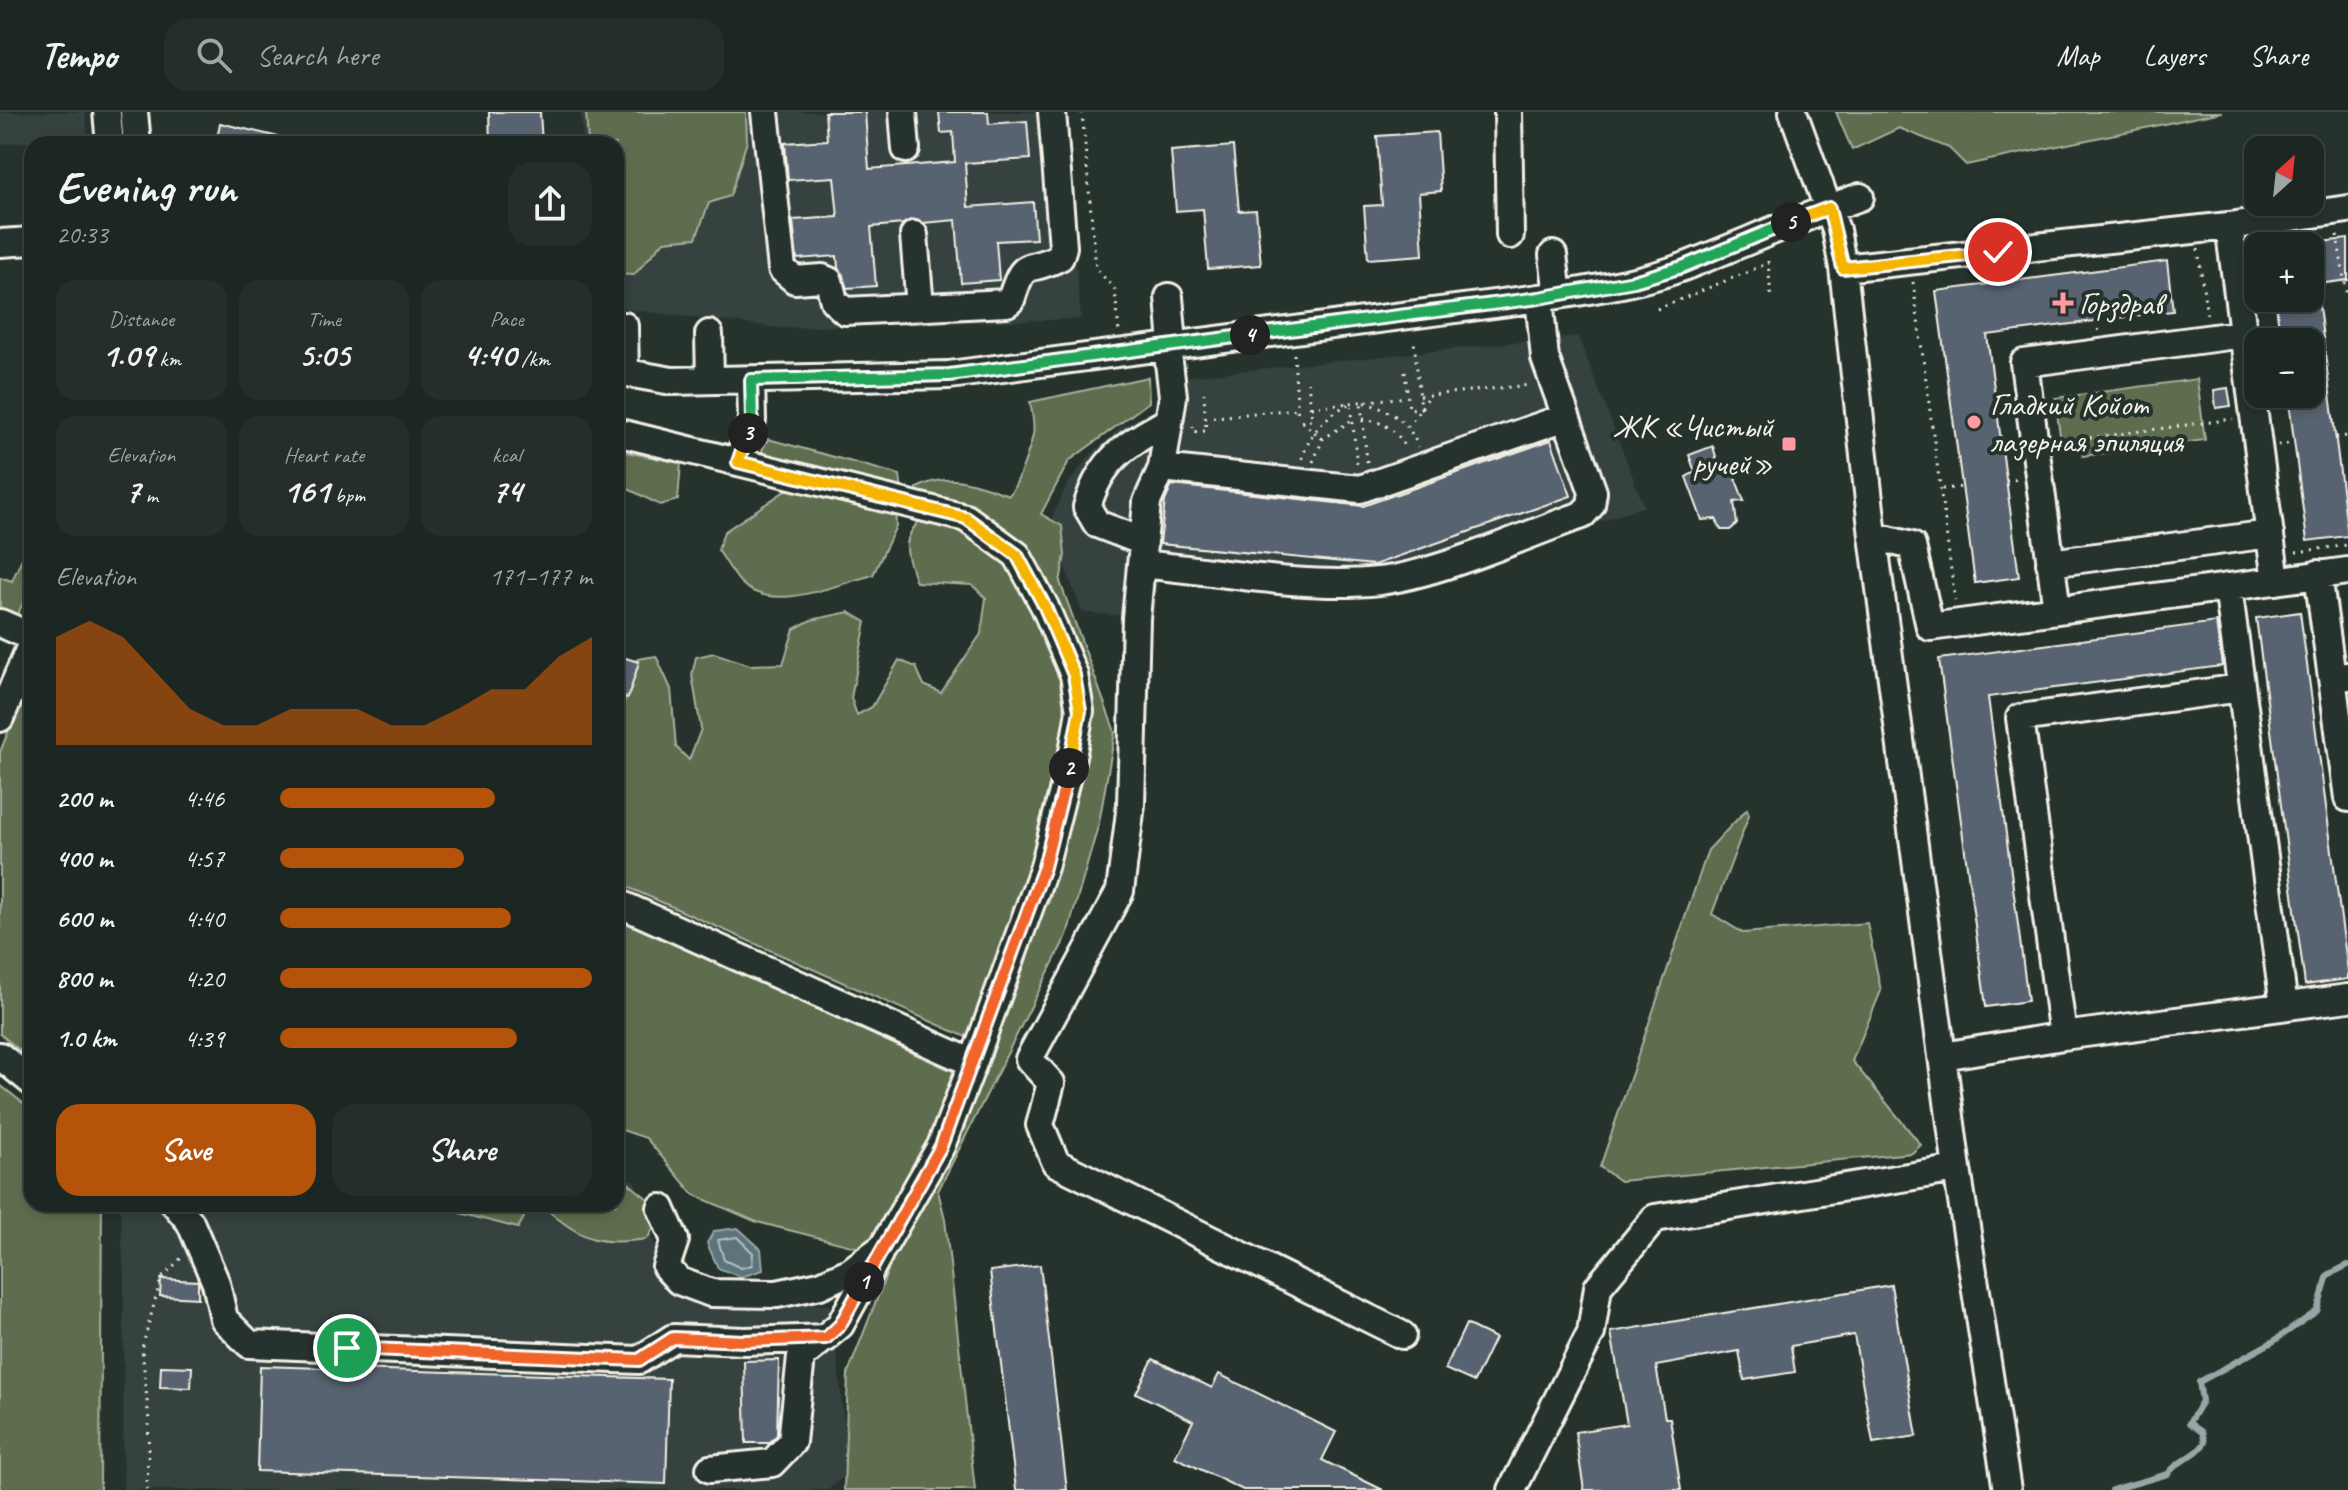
<!DOCTYPE html>
<meta charset="utf-8">
<style>
:root{--surface:#1c2622;--page:#252e2a;--text:#f1f3f6;--muted:#a0a5a5;--line:#3a4340;--accent:#b45309}
body{margin:0;font-family:Caveat,sans-serif;background:var(--page);color:var(--text);height:100vh;display:flex;flex-direction:column;font-size:30px;white-space:nowrap}
*{box-sizing:border-box;margin:0}
p{font-size:26px;color:var(--muted)}
.icon{flex:none;width:44px;height:44px;fill:none;stroke:currentColor;stroke-width:2;stroke-linecap:round;stroke-linejoin:round}
.map{position:relative;flex:1;overflow:hidden}
.side{position:absolute;left:24px;top:24px;width:600px;height:1076px;display:flex;flex-direction:column;background:var(--surface);border-radius:24px;box-shadow:0 4px 12px #0003,0 0 0 2px var(--line)}
.side>*{flex:none}
.needle{width:52px;rotate:27deg}
.tools{position:absolute;left:2244px;top:24px;display:grid;gap:16px}
.tools a{display:grid;place-items:center;width:80px;height:80px;border-radius:16px;background:var(--surface);box-shadow:0 4px 12px #0003,0 0 0 2px var(--line);font-size:40px}
.pin{position:absolute;display:grid;place-items:center;width:68px;height:68px;color:#fff;margin:-34px;border:4px solid #fff;border-radius:50%;box-shadow:0 2px 8px #0007}
.km{position:absolute;width:40px;height:40px;margin:-20px;border-radius:50%;background:#222;color:#fff;font-size:22px;line-height:40px;text-align:center}
.round{display:grid;place-items:center;flex:none;width:84px;height:84px;border-radius:24px;background:var(--page)}
.headline{display:flex;align-items:center;justify-content:space-between;height:136px;padding:0 32px}
h1{font-size:44px;font-weight:700;line-height:60px}
.stats{display:grid;grid-template-columns:repeat(3,1fr);gap:12px;height:136px;padding:8px 32px}
.stats div{display:grid;align-content:center;border-radius:20px;background:var(--page);text-align:center}
.stats b{font-size:34px;font-weight:700}
.stats small{font-size:22px;font-weight:400}
.stats p{font-size:22px}
.chart{height:224px;padding:16px 32px}
.chart p{display:flex;justify-content:space-between}
.chart svg{width:100%;height:144px;margin-top:8px;fill:var(--accent);opacity:.7}
.action{display:flex;gap:16px;margin-top:auto;padding:16px 32px}
.action a{flex:1;height:92px;border-radius:24px;background:var(--accent);color:#fff;font-size:32px;font-weight:700;line-height:92px;text-align:center}
.action a+a{background:var(--page);color:var(--text)}
ul{padding:0 32px;list-style:none;font-size:26px}
li{display:grid;grid-template-columns:128px 96px 1fr;align-items:center;height:60px}
li i{height:20px;border-radius:10px;background:var(--accent)}
header{display:flex;align-items:center;gap:48px;box-sizing:border-box;height:112px;padding:0 40px;background:var(--surface);border-bottom:2px solid var(--line)}
header strong{font-size:38px}
nav{display:flex;gap:44px;margin-inline-start:auto;font-size:28px}
.search{width:560px;height:72px;background:var(--page);display:flex;align-items:center;gap:20px;box-sizing:border-box;padding:0 28px;border-radius:24px;color:var(--muted);font-size:30px}
.map>svg:first-child{display:block}
.built{fill:#354241}
.green{fill:#5e6d4f;stroke:#a9af9c;stroke-width:2}
.water{fill:#5c747c;stroke:#99a6a7;stroke-width:2}
.lines{fill:none;stroke-linecap:round;stroke-linejoin:round}
.shore{stroke:#b7bfbd;stroke-width:2}
.stream{stroke:#99a6a7;stroke-width:6}
.building{fill:#596471;stroke:#f4f1e8;stroke-width:2}
.minor-casing{stroke:#f4f1e8;stroke-width:32}
.path{stroke:#f4f1e8;stroke-width:3;stroke-dasharray:2 6;stroke-linecap:butt}
.minor{stroke:#26332d;stroke-width:26}
.split-1-casing{stroke:#fff;stroke-width:16}
.split-2-casing{stroke:#fff;stroke-width:16}
.split-3-casing{stroke:#fff;stroke-width:16}
.split-4-casing{stroke:#fff;stroke-width:16}
.split-5-casing{stroke:#fff;stroke-width:16}
.split-6-casing{stroke:#fff;stroke-width:16}
.split-1{stroke:#f0652b;stroke-width:10}
.split-2{stroke:#f0652b;stroke-width:10}
.split-3{stroke:#f5b400;stroke-width:10}
.split-4{stroke:#22a559;stroke-width:10}
.split-5{stroke:#22a559;stroke-width:10}
.split-6{stroke:#f5b400;stroke-width:10}
.poi-dot{fill:#ff9aa2;stroke:#26332d;stroke-width:3}
.labels{text-anchor:middle;dominant-baseline:central;stroke-width:8;stroke-linejoin:round;paint-order:stroke}
.poi-label{font-size:32px;fill:#f4f1e8;stroke:#26332d;text-anchor:start}
</style>
<header>
<strong>Tempo</strong>
<div class="search"><svg class="icon" aria-label="search" viewBox="0 0 24 24"><circle cx="10" cy="10" r="6"/><path d="M15 15l6 6"/></svg>Search here</div>
<nav><a>Map</a><a>Layers</a><a>Share</a></nav>
</header>
<div class="map">
<svg width="2348" height="1378" viewBox="0 0 2348 1378">
<rect width="100%" height="100%" fill="#26332d"/>
<filter id="ink" filterUnits="userSpaceOnUse"><feTurbulence type="fractalNoise" baseFrequency=".0125" numOctaves="2"/><feDisplacementMap in="SourceGraphic" scale="16" xChannelSelector="R" yChannelSelector="G"/><feConvolveMatrix kernelMatrix="1 2 1 2 8 2 1 2 1" color-interpolation-filters="sRGB"/></filter>
<g filter="url(#ink)">
<!-- built -->
<path class="built" d="M0,0h85l3,26 -88,6z
M581,0h481l19,207 -300,9 -165,-20v-164h-33z
M1578,224l66,170 -227,82 -34,7 -44,3 -181,-18 -4,39 -72,-7 -33,-88 17,-37 25,-33 30,-27 36,-19 5,-29z
M616,1066l18,2 33,105 165,21 17,166 -21,18h-705l1,-213 -4,-73h496z"/>
<!-- green -->
<path class="green" d="M586,0h160l1,29 -17,55 -21,7 -13,35 -32,3 -30,34 -18,-1v-130h-28z
M1836,0h386l-256,53 -17,-17 -50,-20 -47,22z
M1148,265l1,25 -80,59 -28,53 21,12 3,29 -5,27 55,150 -16,91 -32,112 -129,256 7,28 30,271h-131l4,-117 44,-113 81,-175 64,-169 12,-14 16,-56 -3,-21 24,-113 -63,-160 -103,-50 -3,-14c32,-17 59,-4 92,7 8,-8 21,-47 24,-60 2,-10 -1,-23 -3,-33z
M2197,267l8,61 -122,16 -2,-15 -20,2 -6,-45z
M768,327l132,36 2,18 -143,-37z
M616,338l65,13 -3,37 -18,5 -44,-22z
M807,374l88,21 1,19 -23,49c-37,9 -101,40 -133,7 -8,-9 -15,-22 -22,-32l6,-18 64,-43z
M924,404l37,6 48,32 69,149 -43,165 -60,173 -359,-159v-154l22,-69 18,-3 15,33 5,58 13,13 12,-31 -9,-54 4,-18 18,-4 36,12 33,-1 11,-35 17,-9 38,-8 17,10 -15,76 6,17 15,-8 27,-47 17,7 8,18 17,8 40,-59 5,-36 -14,-13 -56,-3c-10,-30 -17,-42 8,-66z
M32,424v47l-16,35 -16,-7v-34l12,4z
M32,561v372l-10,7 -22,-18v-282z
M1747,697l2,6 -37,99 31,19 124,-10 14,68 -29,70 69,84 -9,8 -292,28 -20,-14 108,-317z
M616,806l341,155 -3,21 -66,128 -25,27 -106,-27 -63,-27 -48,-57 -30,-10z
M0,973l32,25v94h70l-2,286h-100z
M616,1061l38,31 2,20 -9,15c-49,7 -64,1 -101,-30l-19,3 -9,16 -58,-15 -10,-9h166z"/>
<!-- water -->
<path class="water" d="M738,1116l23,21 2,21 -22,7 -23,-9 -11,-25 7,-12z"/>
<g class="lines">
<!-- shore -->
<path class="shore" d="M737,1125l16,16 -1,12 -11,3 -17,-8 -6,-20z"/>
<!-- stream -->
<path class="stream" d="M2112,1378l56,-16c10,-15 29,-17 37,-32l-3,-10 -13,-9 13,-22 -3,-19 75,-41 43,-30 11,-36 20,-10"/>
</g>
<!-- building -->
<path class="building" d="M489,0h51l2,32h-52z
M825,0h40l4,57 86,-7 -2,-30 -12,1 -2,-21h49l1,12 38,-3 3,38 -65,4 3,44 65,-5 3,37 -40,2 3,39 -38,3 -5,-63 -33,3 -10,-4 -10,5 -32,3 5,59 -29,2 -9,-20 -1,-12 -40,3 -4,-39 45,-3 -4,-40 -46,3 -3,-37 42,-3z
M220,11l63,15 -1,6h-66z
M1437,20l4,59 -22,2 4,62 -55,4 -4,-53 18,-1 -5,-69z
M1233,34l6,65 17,-1 5,55 -53,4 -5,-60 -27,2 -5,-60z
M2348,127v41l-38,5v-42z
M2167,149l6,50 -186,24 32,242 -44,6 -39,-292z
M2275,186h43l30,238 -41,5 -19,-147h22v-52h-29z
M2228,276l3,18 -15,2 -2,-18z
M1551,328l20,56 -197,69 -214,-21 5,-43 7,-16 191,21z
M1713,334l5,18 13,3 13,34 -10,1 3,22 -7,6h-9l-5,-11 -14,1 -16,-43 9,-5 -6,-17z
M2300,500l48,359v8l-43,6 -49,-367z
M2216,510l6,44 -234,31 40,304 -42,6 -47,-348z
M622,545l17,5 -11,36 -12,-3z
M1040,1153l27,225h-51l-26,-219z
M161,1167l37,2v17l-38,-2z
M1891,1173l26,151 -44,7 -19,-108 -63,11 4,26 -51,8 -5,-29 -83,15 9,52h5l11,72h-97l-9,-58 52,-8 -16,-92z
M1466,1212l29,14 -21,44 -29,-13z
M1153,1247l59,29 7,-14 117,58 -14,28 61,30h-140l-68,-33 18,-36 -57,-28z
M779,1248l-2,75 -8,8h-23l-2,-82z
M161,1254l31,1 -1,21 -31,-1z
M260,1254l409,13 -3,105 -409,-13z"/>
<g class="lines">
<defs>
<path id="minor" d="M107,0l3,32
M134,0l3,32
M765,0l17,157 13,11 27,-2 7,3 5,20 11,10 162,-8 4,-3c14,-45 14,-25 49,-43l3,-10 -11,-135
M903,0l3,37
M1508,0l2,123
M1793,0l43,118 7,38 30,268 84,633 50,321
M2229,114l47,355
M914,123l6,72
M0,131l32,-2
M1553,143l5,40
M1843,156l386,-42 119,-17
M1169,185l4,48
M624,214l1,47
M709,222l1,46
M1167,234l6,50 -11,72 -15,34 -11,116 -5,186 -11,87 -91,168 22,24 -11,42 16,38 346,172
M616,259l56,10 277,-6 590,-77c48,-8 98,-14 144,-31 59,-23 117,-49 177,-70
M616,320l350,86 51,37 28,52 29,68 6,36 -7,41 -29,115 -71,196 -32,83 -58,101 -32,24 -31,14 -43,9 -66,-1 -32,-12 -13,-14 9,-27 -14,-32
M738,350l14,-42 -1,-40
M1162,356l198,21 206,-72
M1873,424l39,10 18,81 418,-56
M1144,430l-47,-18 -10,-17c14,-49 40,-63 82,-86
M2050,451l220,-29
M1141,452c76,7 163,25 238,17 60,-7 143,-45 203,-66l9,-10 2,-13 -48,-134 -6,-60
M2318,462l14,104 16,-2
M2228,475l56,419
M2057,498l-33,-247 219,-29
M0,511l32,14
M2332,566l16,120
M0,606l32,-75
M616,790l357,161
M2063,924l-43,-318 221,-30
M0,944l32,26
M1943,944l120,-20 285,-38
M175,1092l15,18 26,61 8,36 25,25 390,16 34,-22 72,3 81,-3
M710,1357l62,-6 20,-21 9,-85 39,-32 39,-71
M1512,1378l79,-157 7,-46 57,-69 302,-49"/>
</defs>
<!-- minor casing -->
<use href="#minor" class="minor-casing"/>
<!-- path -->
<path class="path" d="M1082,0l14,156 19,22 4,42
M2337,123l11,67
M2198,137l9,68
M1768,149l3,37
M1913,170l42,318
M1657,197l112,-46
M2097,209l2,12
M1294,242l4,64
M1405,260l4,37 12,-1 -7,-67
M1420,284l110,-11
M1311,295l96,-10
M1205,306l92,-9
M1363,307c20,3 35,10 42,30
M1301,309l11,-1 -4,-38
M1302,310l21,17
M1193,314v6l13,-1 -2,-38
M1408,315l22,-32
M2336,325l12,-1
M2058,330l175,-23
M2278,333l16,-2
M1302,347c8,-27 24,-44 49,-56l6,63
M1313,350l10,-23 29,-19
M1367,350l-6,-60c26,6 48,18 57,45
M2006,369l13,-2
M1942,377l20,-2
M2296,440l52,-7
M147,1378l2,-69 -7,-73 19,-69 21,-22"/>
<!-- minor -->
<use href="#minor" class="minor"/>
</g>
</g>
<g class="lines" filter="url(#ink)">
<defs>
<path id="split-1" d="M347,1236l292,12 34,-22 72,3 81,-3 14,-13 24,-43"/>
<path id="split-2" d="M864,1170l77,-136 103,-279 25,-99"/>
<path id="split-3" d="M748,321l-10,29 228,56 51,37 28,52 29,68 6,36 -11,57"/>
<path id="split-4" d="M748,321l4,-13 -1,-40 198,-5 301,-40"/>
<path id="split-5" d="M1250,223l289,-37 95,-17 48,-14 109,-45"/>
<path id="split-6" d="M1791,110l38,-14 14,60 155,-16"/>
</defs>
<!-- split-1 casing -->
<use href="#split-1" class="split-1-casing"/>
<!-- split-2 casing -->
<use href="#split-2" class="split-2-casing"/>
<!-- split-3 casing -->
<use href="#split-3" class="split-3-casing"/>
<!-- split-4 casing -->
<use href="#split-4" class="split-4-casing"/>
<!-- split-5 casing -->
<use href="#split-5" class="split-5-casing"/>
<!-- split-6 casing -->
<use href="#split-6" class="split-6-casing"/>
<!-- split-1 -->
<use href="#split-1" class="split-1"/>
<!-- split-2 -->
<use href="#split-2" class="split-2"/>
<!-- split-3 -->
<use href="#split-3" class="split-3"/>
<!-- split-4 -->
<use href="#split-4" class="split-4"/>
<!-- split-5 -->
<use href="#split-5" class="split-5"/>
<!-- split-6 -->
<use href="#split-6" class="split-6"/>
</g>
<!-- markers -->
<g class="poi-dot">
<path d="M2059 179h8v8h8v8h-8v8h-8v-8h-8v-8h8z"/>
<circle cx="1974" cy="310" r="8"/>
<rect x="1781" y="324" width="16" height="16" rx="4"/>
</g>
<g class="labels">
<!-- poi labels -->
<g class="poi-label">
<text x="2079" y="191">Горздрав</text>
<text x="1990" y="292">Гладкий Койот<tspan x="1990" dy="37">лазерная эпиляция</tspan></text>
<text x="1773" y="314" text-anchor="end">ЖК «Чистый<tspan x="1773" dy="37">ручей»</tspan></text>
</g>
</g>
</svg>
<div class="tools">
<a><svg class="needle" viewBox="-14 -14 28 28"><path d="M0-13l5 13h-10z" fill="#e53935"/><path d="M0 13l5-13h-10z" fill="#a0a5a5"/></svg></a>
<a>+</a>
<a>−</a>
</div>
<div class="pin" style="left:347px;top:1236px;background:#1e9e55"><svg class="icon" aria-label="arrive" viewBox="0 0 24 24"><path d="M6 21V4h12l-3 4 3 4H6"/></svg></div>
<div class="pin" style="left:1998px;top:140px;background:#d93025"><svg class="icon" aria-label="check" viewBox="0 0 24 24"><path d="M5 12l5 5 9-10"/></svg></div>
<b class="km" style="left:864px;top:1170px">1</b>
<b class="km" style="left:1069px;top:656px">2</b>
<b class="km" style="left:748px;top:321px">3</b>
<b class="km" style="left:1250px;top:223px">4</b>
<b class="km" style="left:1791px;top:110px">5</b>
<section class="side">
<div class="headline"><div><h1>Evening run</h1><p>20:33</p></div><a class="round"><svg class="icon" aria-label="share" viewBox="0 0 24 24"><path d="M12 15V3M7 8l5-5 5 5M5 13v7h14v-7"/></svg></a></div>
<div class="stats">
<div><p>Distance</p><b>1.09<small> km</small></b></div>
<div><p>Time</p><b>5:05</b></div>
<div><p>Pace</p><b>4:40<small> /km</small></b></div>
</div>
<div class="stats">
<div><p>Elevation</p><b>7<small> m</small></b></div>
<div><p>Heart rate</p><b>161<small> bpm</small></b></div>
<div><p>kcal</p><b>74</b></div>
</div>
<div class="chart"><p><span>Elevation</span>171–177 m</p>
<svg viewBox="0 0 160 44" preserveAspectRatio="none"><path d="M0 44V11L10 6L20 11L30 22L40 33L50 38L60 38L70 33L80 33L90 33L100 38L110 38L120 33L130 27L140 27L150 17L160 11V44z"/></svg>
</div>
<ul>
<li><b>200 m</b>4:46<i style="width:69%"></i></li>
<li><b>400 m</b>4:57<i style="width:59%"></i></li>
<li><b>600 m</b>4:40<i style="width:74%"></i></li>
<li><b>800 m</b>4:20<i style="width:100%"></i></li>
<li><b>1.0 km</b>4:39<i style="width:76%"></i></li>
</ul>
<div class="action"><a>Save</a><a>Share</a></div>
</section>
</div>
